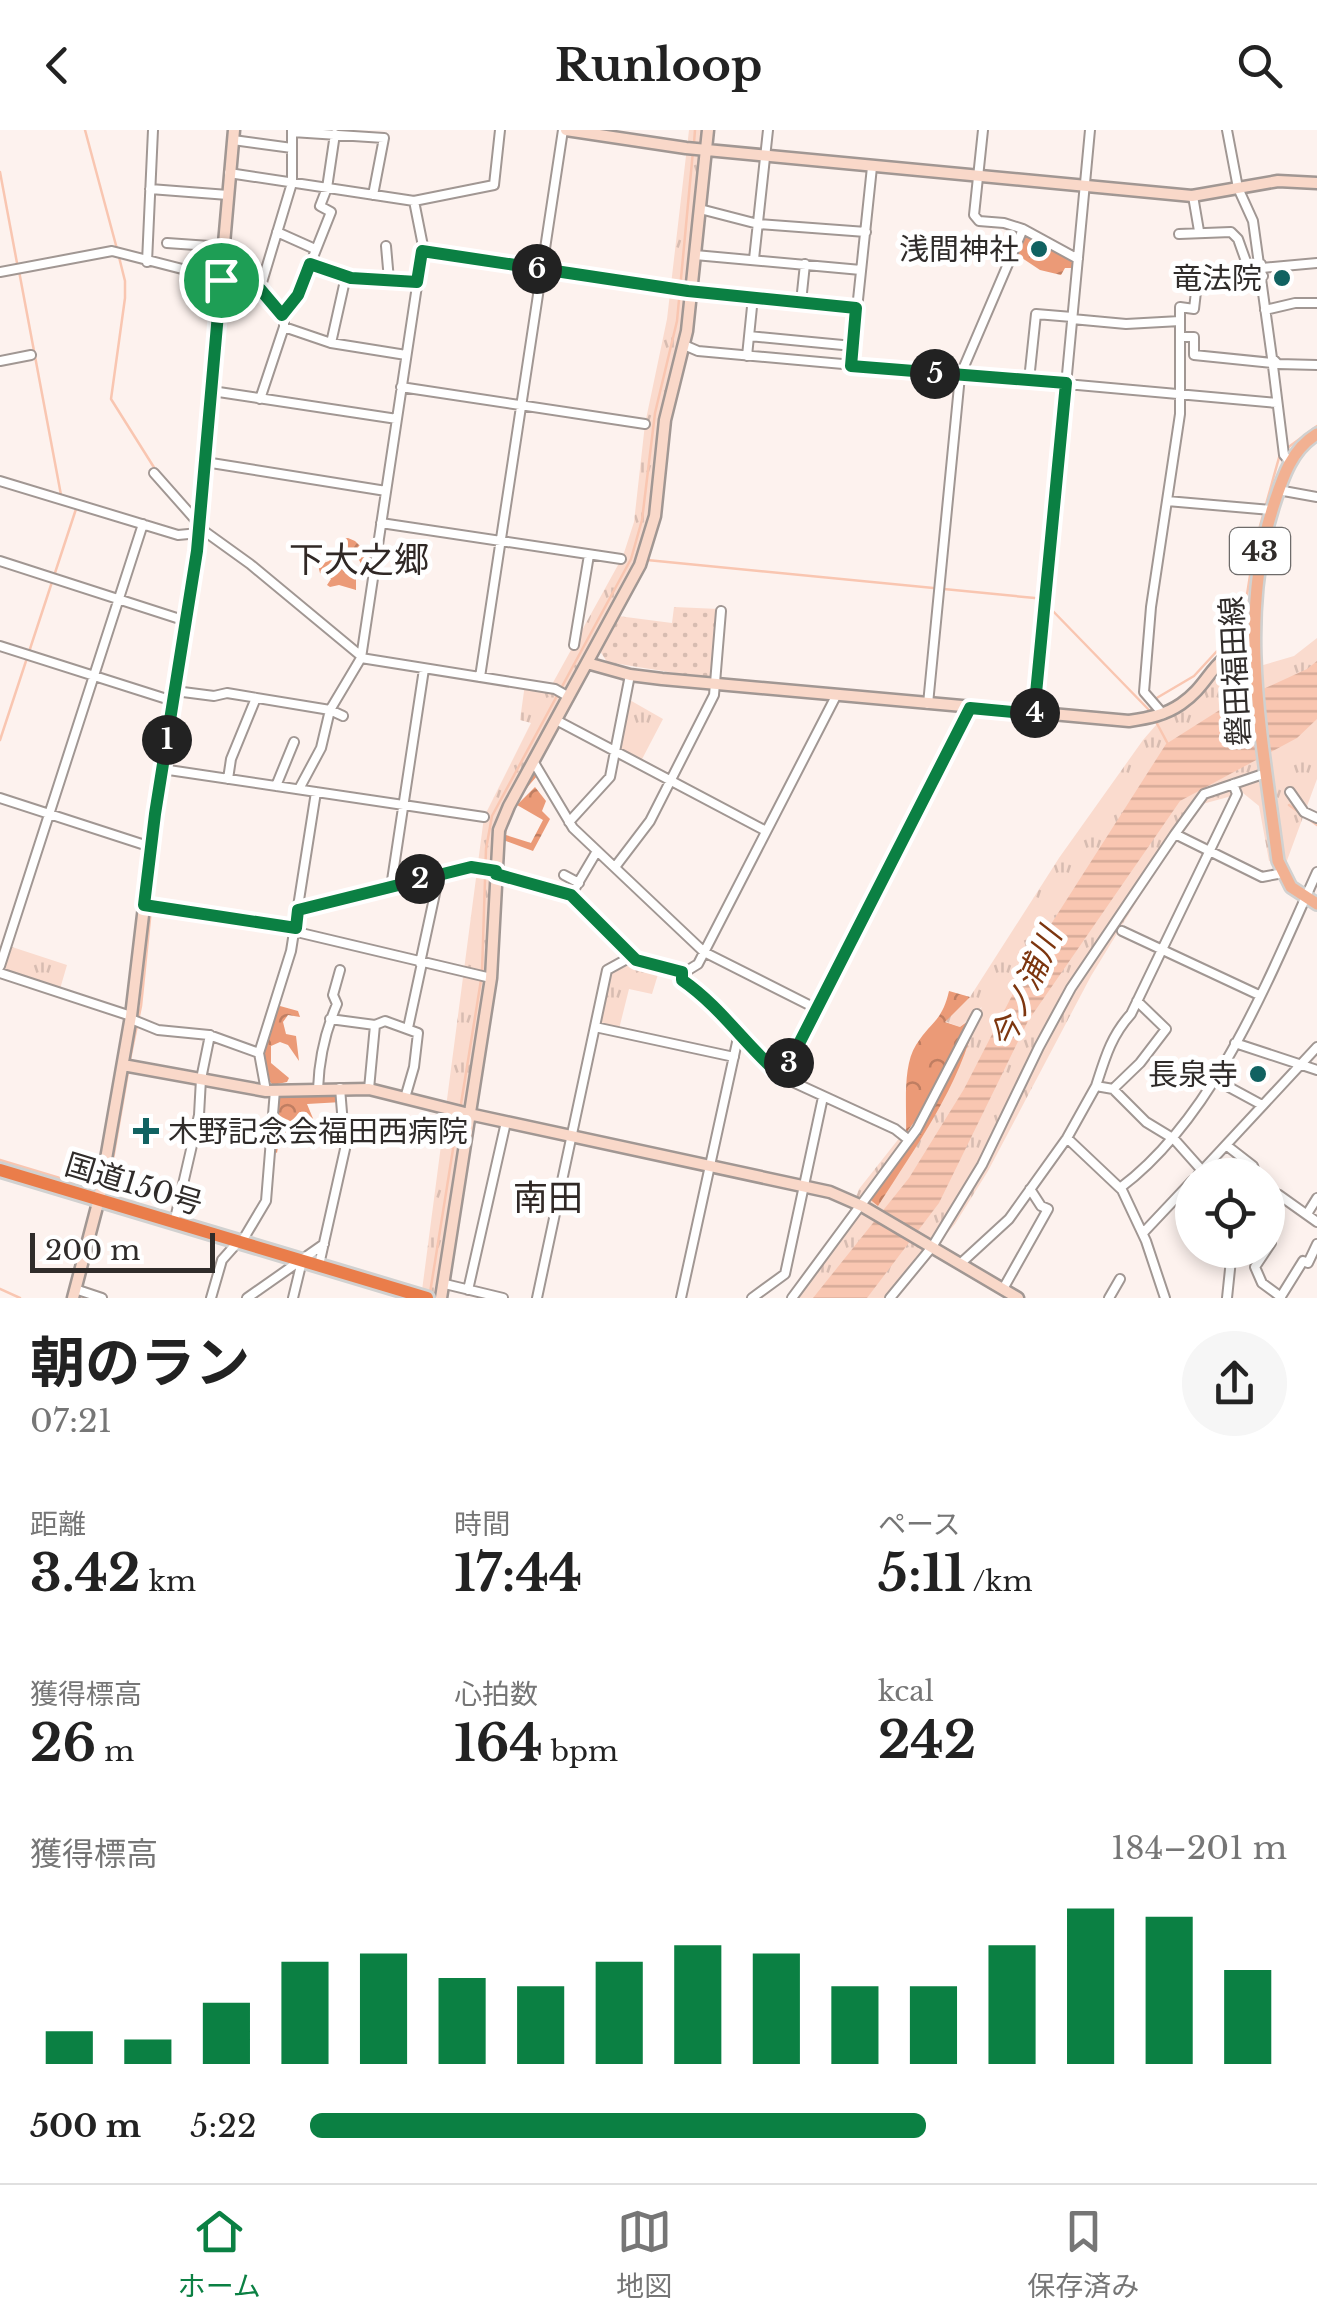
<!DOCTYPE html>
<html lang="ja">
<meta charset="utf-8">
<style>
:root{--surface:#fff;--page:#f6f6f6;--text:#222;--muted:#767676;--line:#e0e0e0;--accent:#0b8043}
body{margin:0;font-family:"Libre Baskerville","Noto Sans JP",serif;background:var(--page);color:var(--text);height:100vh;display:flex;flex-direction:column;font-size:38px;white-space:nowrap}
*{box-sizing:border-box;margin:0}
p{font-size:32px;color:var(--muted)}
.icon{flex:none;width:55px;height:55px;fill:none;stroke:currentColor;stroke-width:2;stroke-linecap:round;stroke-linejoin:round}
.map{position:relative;height:1168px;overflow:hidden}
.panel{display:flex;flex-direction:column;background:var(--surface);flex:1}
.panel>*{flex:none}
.controls{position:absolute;left:1175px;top:1028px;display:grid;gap:20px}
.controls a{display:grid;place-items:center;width:110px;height:110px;border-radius:50%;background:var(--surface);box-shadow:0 5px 15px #0003;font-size:50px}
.scale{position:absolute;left:30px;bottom:25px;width:185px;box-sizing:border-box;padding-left:10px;border:5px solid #302c2a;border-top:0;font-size:28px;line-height:35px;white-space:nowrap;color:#302c2a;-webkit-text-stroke:8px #fff;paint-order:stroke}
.pin{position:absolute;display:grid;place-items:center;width:85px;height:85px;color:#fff;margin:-42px;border:5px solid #fff;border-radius:50%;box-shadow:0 2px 10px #0007}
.km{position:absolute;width:50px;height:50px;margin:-25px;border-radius:50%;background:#222;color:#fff;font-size:28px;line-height:50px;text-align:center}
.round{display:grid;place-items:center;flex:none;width:105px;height:105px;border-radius:52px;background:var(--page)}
.overview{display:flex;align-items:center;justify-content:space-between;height:170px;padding:0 30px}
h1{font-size:55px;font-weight:700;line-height:75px}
.stats{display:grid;grid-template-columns:repeat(3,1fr);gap:15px;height:170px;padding:10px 30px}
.stats div{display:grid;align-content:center}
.stats b{font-size:50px;font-weight:700}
.stats small{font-size:28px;font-weight:400}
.stats p{font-size:28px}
.chart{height:280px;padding:20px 30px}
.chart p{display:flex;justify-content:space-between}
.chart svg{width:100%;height:180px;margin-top:10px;stroke:var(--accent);stroke-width:6}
ul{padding:0 30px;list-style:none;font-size:32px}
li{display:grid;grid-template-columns:160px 120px 1fr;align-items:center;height:75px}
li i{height:25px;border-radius:12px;background:var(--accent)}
header{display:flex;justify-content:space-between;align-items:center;height:130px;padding:0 30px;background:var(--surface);font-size:45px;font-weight:700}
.tabs{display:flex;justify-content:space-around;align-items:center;height:140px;border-top:2px solid var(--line);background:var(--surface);font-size:28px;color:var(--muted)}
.tabs a{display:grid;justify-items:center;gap:5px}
.tabs .active{color:var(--accent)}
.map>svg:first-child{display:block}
.grass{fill:url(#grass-tufts)}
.forest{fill:url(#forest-crowns)}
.park{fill:url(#park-dots)}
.water{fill:url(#water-rules)}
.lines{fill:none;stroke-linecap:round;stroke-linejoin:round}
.stream{stroke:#f9c6b1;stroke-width:2.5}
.street-casing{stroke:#a19793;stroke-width:12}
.secondary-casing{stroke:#a19793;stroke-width:15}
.primary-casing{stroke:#d1d1d0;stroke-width:16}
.highway-casing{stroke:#d1d1d0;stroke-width:18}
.street{stroke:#fff;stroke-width:8}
.secondary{stroke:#f9d8c9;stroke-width:10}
.primary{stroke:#f2b192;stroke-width:11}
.highway{stroke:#ea7d4a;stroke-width:12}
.route-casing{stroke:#fff;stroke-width:20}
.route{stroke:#0b8043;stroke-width:12}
.poi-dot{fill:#116261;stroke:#fff;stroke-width:4}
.labels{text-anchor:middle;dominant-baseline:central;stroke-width:10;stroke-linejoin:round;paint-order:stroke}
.shield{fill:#fff;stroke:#6e6b6a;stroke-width:2.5}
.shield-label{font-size:28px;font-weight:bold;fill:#302c2a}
.poi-label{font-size:30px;fill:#302c2a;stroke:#fff;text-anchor:end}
.street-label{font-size:30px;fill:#302c2a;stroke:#fff}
.water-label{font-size:32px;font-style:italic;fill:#7d360f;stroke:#fff}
.quarter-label{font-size:35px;fill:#302825;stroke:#fff}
</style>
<header><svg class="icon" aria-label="back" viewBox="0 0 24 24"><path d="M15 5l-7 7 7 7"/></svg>Runloop<svg class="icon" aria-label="search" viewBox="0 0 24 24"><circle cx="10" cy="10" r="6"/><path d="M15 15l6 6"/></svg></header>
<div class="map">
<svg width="1317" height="1168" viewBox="0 0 1317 1168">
<defs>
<pattern id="grass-tufts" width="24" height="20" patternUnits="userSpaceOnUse" patternTransform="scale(2.5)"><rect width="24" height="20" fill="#fadbce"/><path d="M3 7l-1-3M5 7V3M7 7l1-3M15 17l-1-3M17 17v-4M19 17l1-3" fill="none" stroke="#d7bcb1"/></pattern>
<pattern id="forest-crowns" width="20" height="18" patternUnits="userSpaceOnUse" patternTransform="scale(2.5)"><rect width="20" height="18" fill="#eb9a77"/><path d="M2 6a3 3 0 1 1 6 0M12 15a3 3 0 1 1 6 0" fill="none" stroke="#bf7e62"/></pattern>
<pattern id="park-dots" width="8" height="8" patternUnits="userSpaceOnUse" patternTransform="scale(2.5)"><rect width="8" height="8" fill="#fadbce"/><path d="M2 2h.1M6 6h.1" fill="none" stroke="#d7bcb1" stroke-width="1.8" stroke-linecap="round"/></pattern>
<pattern id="water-rules" width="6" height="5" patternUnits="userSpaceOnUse" patternTransform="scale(2.5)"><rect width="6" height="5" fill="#f9c6b1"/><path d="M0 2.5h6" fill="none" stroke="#d6aa98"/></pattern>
</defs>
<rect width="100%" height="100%" fill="#fdf2ee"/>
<!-- grass -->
<path class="grass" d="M689,0h19l-17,164 -29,125 -12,120 -151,294 -9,126 -49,339h-20l63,-481 47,-94 -11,-3 5,-36 25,4 73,-132 11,-34 11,-98 22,-105z
M1317,508v141l-32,87 -16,-5 -10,-55 -16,-13 -48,13 -104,170 -103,195 -33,53 -64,74h-101l52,-65 17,-44 79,-100 44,-82 -22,20 -16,-6 26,-24 89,-139 84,-118 26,-30 69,-61 15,19 41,-12z
M628,569l35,20 -23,44 -25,-12z
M9,816l58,19 -7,24 -59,-18z
M622,830l37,11 -7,23 -23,-5 -10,40 -23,-5 11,-54z"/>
<!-- forest -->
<path class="forest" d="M1023,99l52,28v11h-10l-4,7 -21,-5 -24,-16z
M348,408l7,3 20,20 -1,6 -9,4 -7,-13 -8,-2 -4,13 2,6 8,-1v16l-17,-5 -9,2 -3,-2 4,-6 -11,-6 -2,-8 11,-4 12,-22z
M533,639l5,6c-14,15 -30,37 -32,60l25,8 12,-23 -26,-15 18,-18 11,14 -4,10 8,8 -17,32 -30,-11 2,-18z
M949,861l21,6 -25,25 15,5 17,-13c-17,72 -60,131 -99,192l-11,-9 87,-128 -48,64c1,-25 -4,-66 10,-88 15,-24 26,-23 33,-54z
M280,876l18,5 2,6 -12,-2 -5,7 3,12 10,2 3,25 -11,-16 -8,-3 -9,4v17l18,15 -2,4 -14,3c-20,-18 -15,-61 7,-79z
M340,958l2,14 -35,2 12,29 -7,16 -26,-11 -7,3 -2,12 -7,-5 7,-58z"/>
<!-- park -->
<path class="park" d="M674,477l45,2 -7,70 -105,-17 -7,-11 18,-35 54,7z"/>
<!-- water -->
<path class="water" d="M1317,531v58l-20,19 -117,63 -152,220 -89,182 -72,95h-54l96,-120 55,-89 75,-146 127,-199 60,-38 81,-37z"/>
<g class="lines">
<!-- stream -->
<path class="stream" d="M85,0l32,119
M694,13l1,-13
M0,42l17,91
M119,127l6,24v17l-14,101 44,70
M19,141l42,224 17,7
M1286,319l31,-23
M647,430l388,38 6,3
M1048,476l102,105
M174,533l18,-126
M1155,569l39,-23 23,-25 23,-12 15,-95 25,-90
M1154,588l15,28
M0,610l76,-231
M1289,675l28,20
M482,842l4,-123 6,-33 139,-257 11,-39 13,-107 22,-92 16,-170
M129,934l12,-58 10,-97
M460,980l21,-130
M0,1030l73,22
M108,1058l20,-116
M0,1159l20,9
M430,1163l28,-175
M82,1167l3,1"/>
<defs>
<path id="street" d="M1227,0l11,58 15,33 19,137 6,6 39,1
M292,2l92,6 -11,57
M233,10l59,8
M229,43l185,28 80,-16 6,-55
M150,59l78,6
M1193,66l6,35
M700,79l58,15 108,8
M1023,99l55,30
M277,102l38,17
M1179,104l52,-2 7,7 10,28 13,-3
M167,113l57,4
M386,116l3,34
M422,121l270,40 164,17
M695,125l166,15
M754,129l14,-129
M147,132l6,-132
M309,134l42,13 66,5
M1262,138l55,-5
M0,142l112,-21 148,38 24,28v10l-24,72
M260,159l32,-106v-53
M801,172l4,-38
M1265,180l30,-7h22
M282,185l16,-20 33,-83 -11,-6 7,-18 8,-54
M1072,189l54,5 54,-3
M284,197l47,16 75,12
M749,206l104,10
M1180,207h14v18l79,8
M331,213l15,-67
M684,215l14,6 579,52
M747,226l6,-59
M1272,228l12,97 6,7
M0,231l31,-6
M851,236l21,-199
M1029,250l7,-66 36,3
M401,257l244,37
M212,261l185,28
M205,332l181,29
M154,343l46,52
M0,351l178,54 21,-2
M1278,360l39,7
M1167,371l104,9
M381,393l240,36
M200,398l50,36 111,92
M0,431l186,60
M574,515l15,-90
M0,516l173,55
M361,528l194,31 14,8
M480,547l83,-547
M175,561l39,5 13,-3 103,17 31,-52 62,-412 -9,-45
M928,574l32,-328 63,-147 -19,-6 -25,-2 -5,-6 9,-85
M1163,584l-19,-22 7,-85 29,-193v-107l14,2 3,-26 37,2 29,-9
M1035,585l55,-585
M556,590l210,111
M533,631l40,67 131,124 113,57
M162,639l322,48
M228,649l3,-20 25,-61
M276,656l18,-44
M299,659l22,-41 9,-38 13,6
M1290,662l14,20 13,6
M0,668l151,49
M569,692l41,-45 20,-102
M1175,704l87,43 21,-4
M615,737l35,-46 64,-126 7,-84
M496,744l75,21 64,65
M564,745l15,8
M391,757l33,-218
M571,765l26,-44
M144,775l152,23 5,5 190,45
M298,780l173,-43 25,4
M1122,801l137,64
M420,833l19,-88
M0,836l143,-442
M682,842l-1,7 35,26 40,50 26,22 113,52 14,11
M0,843l131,43
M131,889l27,11 51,5 50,18 7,38
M330,889l45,6 -6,64
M375,895l10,-4 33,12 -4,34 -9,31
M595,897l139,30
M408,898l14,-65
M1235,913l82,27
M259,923l32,-102 25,-159
M782,947l189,-369
M1214,949l48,26
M1096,956c9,-28 15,-50 35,-72l106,-220 -4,-10
M318,959c1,-30 7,-57 19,-85l-4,-9 7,-25
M1113,959l27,-26 26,-34 -29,-28
M1067,1008l55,52 24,51 19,57
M1226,1015l27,21 3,9
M1198,1045l119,-128
M1120,1058c95,-71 149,-210 197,-316
M1268,1061l11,4 38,27
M1307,1084l10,-16
M174,1093l25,-108 2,-36 9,-44
M1143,1103l49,-52
M1268,1111l3,2 -16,24 7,16 19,14
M241,1113l25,-42 9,-111
M960,1134l49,-45 58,-81 29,-52 17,3 33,33 28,17 32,36
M319,1135l26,-116 -5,-61
M445,1154l58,14
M75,1159l27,9
M1003,1159l45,-80 -7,-3 -11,-17
M468,1160l38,-168
M211,1168l11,-38 16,-18
M247,1168l77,-54
M293,1168l9,-37
M537,1168l70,-328 20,-11 51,12 7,1 13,-8 138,-268
M681,1168l58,-265
M752,1168l33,-24 38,-177
M792,1168l125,-169 60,-115
M890,1168l42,-51 50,-82 57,-118 32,-59 104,-154 29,-40 62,-21
M1109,1168l11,-19
M1227,1168l5,-48
M1280,1168l23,-37 5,2 9,-19"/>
<path id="secondary" d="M566,0l120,18 506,48 86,-15 39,2
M587,533l43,12 32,4 467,42c20,-3 36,-6 52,-17 32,-22 28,-47 72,-59
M123,935l143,26 103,-2 100,25 361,78 32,14 156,92
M73,1168l26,-99 32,-183 24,-202 42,-263 37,-421
M441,1168l50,-320 8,-148 10,-24 131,-241 15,-49 10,-96 22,-89 21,-201"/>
<path id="primary" d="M1317,304c-25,15 -34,42 -43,70 -38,115 -11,239 4,357l13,26 26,17"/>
<path id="highway" d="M0,1040l427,128"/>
</defs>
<!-- street casing -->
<use href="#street" class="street-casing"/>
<!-- secondary casing -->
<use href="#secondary" class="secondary-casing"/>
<!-- primary casing -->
<use href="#primary" class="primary-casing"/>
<!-- highway casing -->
<use href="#highway" class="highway-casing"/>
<!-- street -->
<use href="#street" class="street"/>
<!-- secondary -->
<use href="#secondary" class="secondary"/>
<!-- primary -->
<use href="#primary" class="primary"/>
<!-- highway -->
<use href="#highway" class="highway"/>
</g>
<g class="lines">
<defs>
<path id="route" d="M422,121l266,40 168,17 -5,58 215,17 -32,331 -64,-6 -188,369c-36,-31 -61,-70 -100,-97v-8l-46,-12 -65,-65 -75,-21v-3l-25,-4 -173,43 -2,18 -152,-23 11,-91 42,-263 24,-271 39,9 22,26 16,-20 12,-31 41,14 66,4z"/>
</defs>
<!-- route casing -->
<use href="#route" class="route-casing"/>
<!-- route -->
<use href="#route" class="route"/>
</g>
<!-- markers -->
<g class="poi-dot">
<circle cx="1039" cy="119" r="10"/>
<circle cx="1282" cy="148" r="10"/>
<circle cx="1258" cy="944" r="10"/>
<path d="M141 986h10v10h10v10h-10v10h-10v-10h-10v-10h10z"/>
</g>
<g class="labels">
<!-- shield labels -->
<rect class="shield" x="1230" y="398" width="60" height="46" rx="8"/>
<g class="shield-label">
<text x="1260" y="421">43</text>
</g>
<!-- poi labels -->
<g class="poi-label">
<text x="1019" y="119">浅間神社</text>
<text x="1262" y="148">竜法院</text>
<text x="1238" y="944">長泉寺</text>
<text x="168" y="1001" text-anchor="start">木野記念会福田西病院</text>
</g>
<!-- street labels -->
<g class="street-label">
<text transform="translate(1235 541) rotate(-93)">磐田福田線</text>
<text transform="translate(134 1054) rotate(17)">国道150号</text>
</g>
<!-- water labels -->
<g class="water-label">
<text transform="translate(1026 858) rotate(-66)">今ノ浦川</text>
</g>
<!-- quarter labels -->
<g class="quarter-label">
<text x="359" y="429">下大之郷</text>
<text x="548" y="1067">南田</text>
</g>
</g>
</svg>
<div class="controls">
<a><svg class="icon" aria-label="locate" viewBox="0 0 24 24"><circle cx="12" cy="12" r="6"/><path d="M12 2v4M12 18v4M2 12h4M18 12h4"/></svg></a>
</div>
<div class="scale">200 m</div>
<div class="pin" style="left:221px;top:150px;background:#1e9e55"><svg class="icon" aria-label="arrive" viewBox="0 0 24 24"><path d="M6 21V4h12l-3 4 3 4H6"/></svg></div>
<b class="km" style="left:167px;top:610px">1</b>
<b class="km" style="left:420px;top:749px">2</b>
<b class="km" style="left:789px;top:933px">3</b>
<b class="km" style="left:1035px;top:583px">4</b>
<b class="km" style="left:935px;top:244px">5</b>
<b class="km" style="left:537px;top:139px">6</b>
</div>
<section class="panel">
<div class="overview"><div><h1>朝のラン</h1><p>07:21</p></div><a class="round"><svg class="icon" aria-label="share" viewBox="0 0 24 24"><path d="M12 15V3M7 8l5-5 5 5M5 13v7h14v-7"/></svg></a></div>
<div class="stats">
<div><p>距離</p><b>3.42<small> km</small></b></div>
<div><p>時間</p><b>17:44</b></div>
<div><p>ペース</p><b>5:11<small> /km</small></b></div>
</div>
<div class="stats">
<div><p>獲得標高</p><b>26<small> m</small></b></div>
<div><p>心拍数</p><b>164<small> bpm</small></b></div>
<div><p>kcal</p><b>242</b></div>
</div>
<div class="chart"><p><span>獲得標高</span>184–201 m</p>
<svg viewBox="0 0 160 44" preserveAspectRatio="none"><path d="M5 44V36M15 44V38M25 44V29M35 44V19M45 44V17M55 44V23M65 44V25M75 44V19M85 44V15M95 44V17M105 44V25M115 44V25M125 44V15M135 44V6M145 44V8M155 44V21"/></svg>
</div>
<ul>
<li><b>500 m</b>5:22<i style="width:63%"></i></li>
</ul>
</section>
<nav class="tabs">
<a class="active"><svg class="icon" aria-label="home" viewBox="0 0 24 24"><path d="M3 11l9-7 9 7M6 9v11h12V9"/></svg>ホーム</a>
<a><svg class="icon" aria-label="map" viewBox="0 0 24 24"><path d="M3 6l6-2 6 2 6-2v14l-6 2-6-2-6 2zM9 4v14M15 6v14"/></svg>地図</a>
<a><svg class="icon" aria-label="saved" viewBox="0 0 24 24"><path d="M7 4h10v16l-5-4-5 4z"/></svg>保存済み</a>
</nav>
